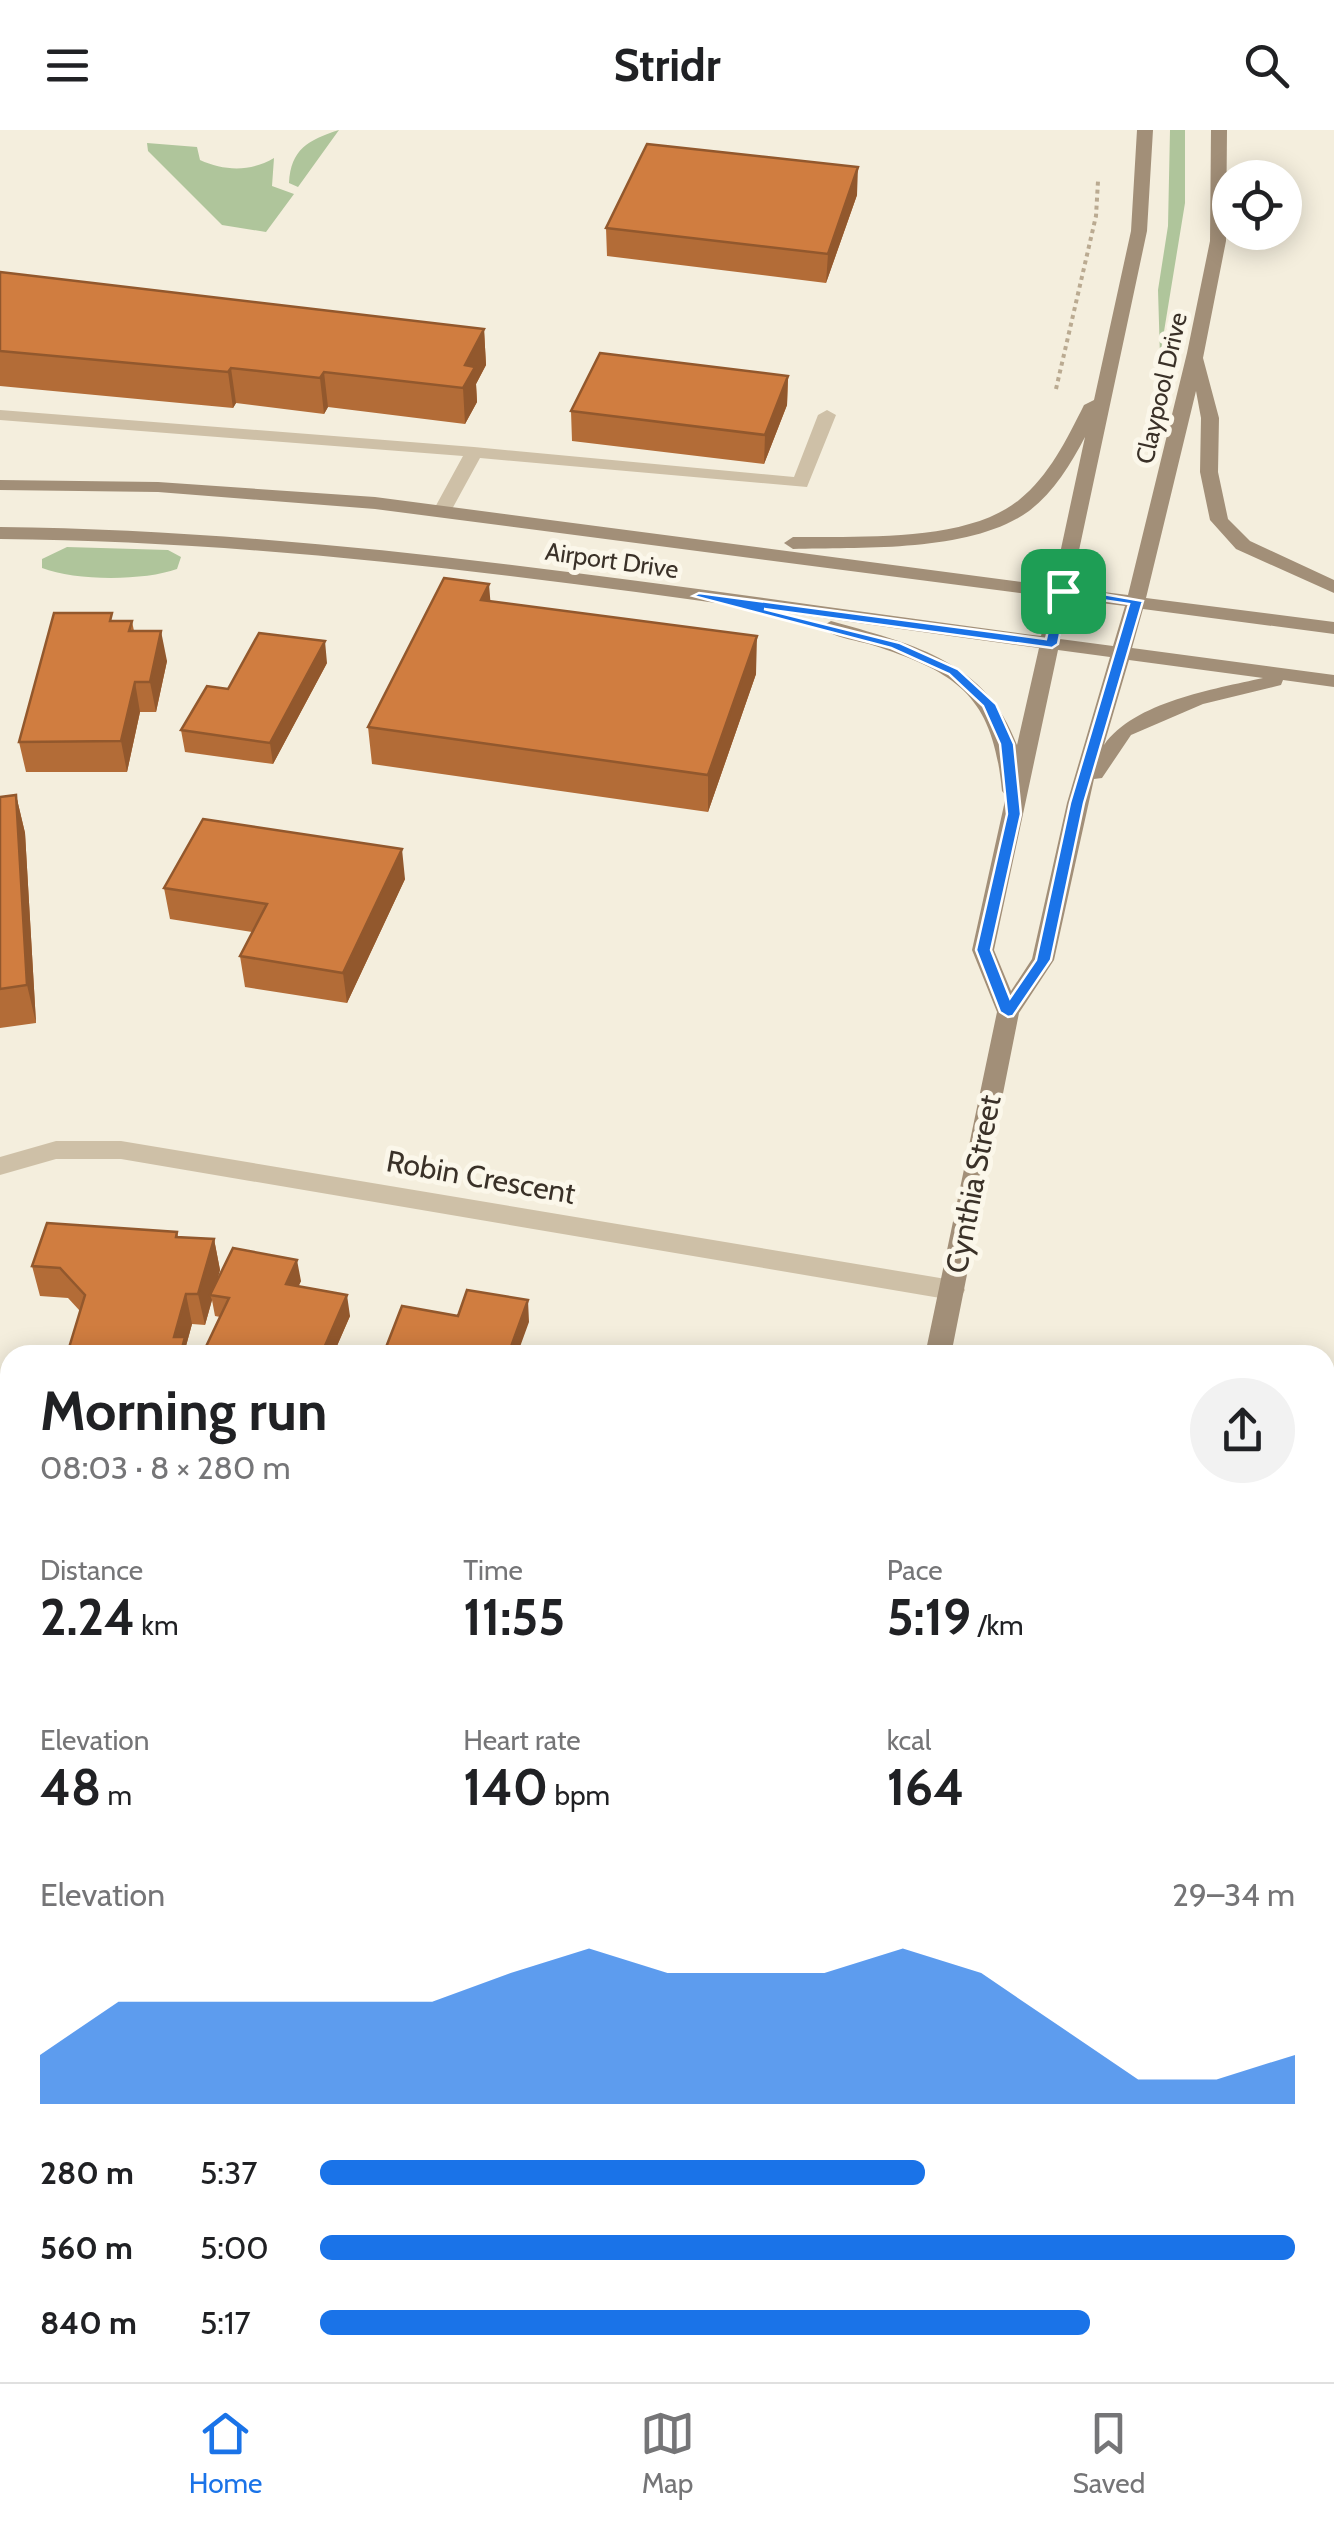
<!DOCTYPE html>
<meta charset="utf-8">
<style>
:root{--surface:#fff;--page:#f2f2f2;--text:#202124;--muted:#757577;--line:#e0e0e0;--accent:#1a73e8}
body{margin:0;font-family:Cabin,sans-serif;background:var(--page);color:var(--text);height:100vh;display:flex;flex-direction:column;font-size:38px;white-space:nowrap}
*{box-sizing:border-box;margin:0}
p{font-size:32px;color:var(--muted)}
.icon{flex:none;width:55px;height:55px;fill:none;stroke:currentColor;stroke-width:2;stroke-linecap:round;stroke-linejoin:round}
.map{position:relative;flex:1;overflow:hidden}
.side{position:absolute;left:0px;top:1215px;width:1335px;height:1038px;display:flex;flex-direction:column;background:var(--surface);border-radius:30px 30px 0 0;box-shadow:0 5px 25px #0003}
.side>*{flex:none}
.buttons{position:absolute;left:1212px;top:30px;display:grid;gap:20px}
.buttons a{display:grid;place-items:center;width:90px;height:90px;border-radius:50%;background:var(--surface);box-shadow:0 5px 25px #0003;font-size:50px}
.pin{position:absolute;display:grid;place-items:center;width:85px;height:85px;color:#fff;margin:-42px;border-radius:20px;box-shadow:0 5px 15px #0006}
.round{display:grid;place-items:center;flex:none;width:105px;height:105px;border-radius:52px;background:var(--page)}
.overview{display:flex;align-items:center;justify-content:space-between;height:170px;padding:0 40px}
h1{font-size:55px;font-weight:800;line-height:75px}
.metrics{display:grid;grid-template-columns:repeat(3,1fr);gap:15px;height:170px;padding:10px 40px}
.metrics div{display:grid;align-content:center}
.metrics b{font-size:50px;font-weight:800}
.metrics small{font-size:28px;font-weight:400}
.metrics p{font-size:28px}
.chart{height:280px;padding:20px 40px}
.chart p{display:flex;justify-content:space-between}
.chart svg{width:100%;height:180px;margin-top:10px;fill:var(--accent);opacity:.7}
ul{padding:0 40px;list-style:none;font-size:32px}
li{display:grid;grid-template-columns:160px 120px 1fr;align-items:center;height:75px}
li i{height:25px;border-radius:12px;background:var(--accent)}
header{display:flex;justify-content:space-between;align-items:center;height:130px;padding:0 40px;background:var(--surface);font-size:45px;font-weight:800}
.tab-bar{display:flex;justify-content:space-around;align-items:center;height:140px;border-top:2px solid var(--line);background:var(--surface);font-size:28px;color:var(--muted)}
.tab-bar a{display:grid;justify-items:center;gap:5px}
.tab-bar .current{color:var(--accent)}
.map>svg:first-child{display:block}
.green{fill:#afc59b}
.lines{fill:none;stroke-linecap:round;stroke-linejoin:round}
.path{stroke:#baaa91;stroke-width:4;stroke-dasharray:4 4;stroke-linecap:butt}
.lane{fill:#cec0a7;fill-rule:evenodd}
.street{fill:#cec0a7;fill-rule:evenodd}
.secondary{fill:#a28f78;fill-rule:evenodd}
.wall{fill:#b36c37}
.shaded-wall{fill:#92582d}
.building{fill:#d07d40;stroke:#92582d;stroke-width:2.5}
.route{fill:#1a73e8;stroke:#fff;stroke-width:2.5;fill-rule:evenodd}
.labels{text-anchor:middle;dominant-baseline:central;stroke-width:10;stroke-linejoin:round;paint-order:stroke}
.far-street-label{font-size:25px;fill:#3a3128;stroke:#fbf7ea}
.street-label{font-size:30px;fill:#3a3128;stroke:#fbf7ea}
</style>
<header><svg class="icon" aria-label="menu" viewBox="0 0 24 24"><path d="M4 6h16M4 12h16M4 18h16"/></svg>Stridr<svg class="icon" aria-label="search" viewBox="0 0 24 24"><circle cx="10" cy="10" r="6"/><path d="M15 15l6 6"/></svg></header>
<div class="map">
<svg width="1334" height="2252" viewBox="0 0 1334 2252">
<rect width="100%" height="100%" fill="#f4eedd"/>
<!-- green -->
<path class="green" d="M339,0l-41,57 -9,-4c2,-34 19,-43 50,-53z
M1170,0h15v73l-25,153 -2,-66 10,-64z
M147,13l50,4 3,13c24,11 51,12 74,-2l-2,28 22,8 -28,38 -44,-7 -74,-74z
M67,417l101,3 13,7 -4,12c-33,12 -102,12 -135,-1v-9z"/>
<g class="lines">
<!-- path -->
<path class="path" d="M1056,259l40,-173 2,-35"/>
<!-- lane -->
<path class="lane" d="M0,280l474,37 320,30 24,-62 9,-5 9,5 -29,72 -327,-29 -29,53 -9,6 -9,-6 30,-55 -463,-36z"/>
<!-- street -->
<path class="street" d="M56,1011h65l831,139 9,3 4,7 -4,7 -9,3 -831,-141h-65l-56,16v-18z"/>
<!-- secondary -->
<path class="secondary" d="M1137,0h16l-6,101 -76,357 57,7 59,-242 23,-112 1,-111h16l-1,111 -23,117 16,60 -1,54 10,47 22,22 84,39v13l-98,-44 -26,-29 -10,-48 1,-54 -5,-27 -50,207 188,24v12l-191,-25 -11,39 202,27v12l-51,-7 -2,5 -78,19 -72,31 -29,43 -8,1 -40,181 -35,53 -68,342h-26l72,-343 -25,-62 34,-154 -4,-5c-9,-93 -42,-118 -130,-146 -16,-5 -39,-7 -51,-18l10,-6 7,2c78,22 148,39 179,122l22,-97c-345,-46 -691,-106 -1039,-109v-12c349,4 696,64 1041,109l9,-39 -675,-88 -217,-17 -158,-2v-10l158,2 217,15 678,89 32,-149c-14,27 -32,56 -56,74 -58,42 -167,36 -236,38l-9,-6 9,-6c65,-1 173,6 226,-37 30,-24 48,-61 65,-95l10,-5 37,-169zM1069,469l56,7 -12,40 -53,-7zM1058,520l52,7 -43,146 -35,156 -21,32 -17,-41zM1129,530l134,18c-49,11 -129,24 -159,67z
M702,2242h35l-2,10h-34z"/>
</g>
<!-- wall -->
<path class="wall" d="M857,65l-31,88 -219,-27 -1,-28z
M0,142l484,57 2,36 -10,19 1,18 -12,22 -137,-17 -4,7 -88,-11 -3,5 -233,-22z
M788,246l-1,29 -23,59 -192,-23 -1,-30z
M490,471l266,73 -48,138 -336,-48 -4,-37z
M113,491h19l2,10 33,30 -11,51h-16l-13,60h-101l-7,-30z
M327,533l-54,101 -88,-12 -4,-22 47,-41z
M16,665l9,38 11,190 -36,5v-231z
M405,749l-58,124 -102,-16 -5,-31 12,-24 -82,-13 -6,-31z
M177,1102l1,5 36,2 6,31 -4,13 85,-2 -3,5 52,30 -17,39h-131l18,-38 -5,-1 -3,-16 -7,25 -13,-1 -6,22 2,9h-118l-2,-4 12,-40 -12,-13 -28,-2 -8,-30z"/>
<!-- shaded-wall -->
<path class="shaded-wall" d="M858,37l-1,28 -31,88 2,-29z
M484,199l2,36 -10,19 1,18 -12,22 -2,-36 2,-23z
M231,238l5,35 -3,5 -5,-36z
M324,242l4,35 -4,7 -4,-36z
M788,246l-1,29 -23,59 1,-29z
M489,454l3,37 -11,-21z
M161,501l6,30 -11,51 -6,-30z
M757,506l-1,38 -48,138v-37z
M325,511l2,22 -54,101 -3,-21z
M135,552l5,30 -13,60 -6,-31z
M16,665l9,38 11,190 -9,-38z
M402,719l3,30 -58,124 -4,-30z
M214,1109l6,31 -7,25h-3l2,5 -7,25 -7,-31z
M297,1130l4,21 -11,25 -4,-22z
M186,1164l6,30 -6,22 2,9h-10l-4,-18z
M347,1165l3,21 -17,39h-12z
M528,1170l1,22 -12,33h-9z
M10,1310v36l-10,6v-36z"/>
<!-- building -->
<path class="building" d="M647,14l211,23 -30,87 -222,-26z
M0,142l484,57 -19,36 10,2 -12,21 -139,-16 -4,6 -89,-10 -3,4 -228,-21z
M600,223l188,23 -23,59 -194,-24z
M444,448l45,6 -8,16 276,36 -49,139 -340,-48z
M54,483h58l-2,8h22l-3,10h32l-11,51h-15l-14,59 -102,1z
M259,503l66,8 -55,102 -89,-13 26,-44 21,3z
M16,665l11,190 -27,4v-192z
M203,689l199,30 -59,124 -103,-17 27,-52 -103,-16z
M47,1093l130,9 -1,5 38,2 -16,55h-12l-12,43h11l-5,18h-67v-2l-45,-2 17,-56 -25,-27 -28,-2z
M233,1118l64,12 -11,24 61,11 -26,60h-119l27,-57 -19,-3z
M467,1160l61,10 -20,55h-125l19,-49 56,10z
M0,1277l10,11v22l-10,6z"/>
<!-- route -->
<path class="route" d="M1063,457l80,14 -59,202 -33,157 -38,56 -5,1 -8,-5 -24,-62 31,-136 -7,-70 -17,-38 -34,-32 -58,-26 -198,-52 6,-3 347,46 11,-48zM1068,465l61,9 -59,199 -34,157 -26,38 -19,-48 30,-136 -7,-70 -18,-40 -38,-35 -58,-26 -136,-34 288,39 6,-4z"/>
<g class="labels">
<!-- far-street labels -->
<g class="far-street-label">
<text transform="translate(1161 258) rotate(-77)">Claypool Drive</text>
<text transform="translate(612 430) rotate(8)">Airport Drive</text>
</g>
<!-- street labels -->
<g class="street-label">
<text transform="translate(481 1047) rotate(10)">Robin Crescent</text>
<text transform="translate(973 1054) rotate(-79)">Cynthia Street</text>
</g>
</g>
</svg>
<div class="buttons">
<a><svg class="icon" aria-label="locate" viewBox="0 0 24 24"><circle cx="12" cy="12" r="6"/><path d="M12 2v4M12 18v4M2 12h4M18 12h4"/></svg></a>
</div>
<div class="pin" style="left:1063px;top:461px;background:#1e9e55"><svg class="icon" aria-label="arrive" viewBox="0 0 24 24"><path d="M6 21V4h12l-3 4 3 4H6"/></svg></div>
<section class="side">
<div class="overview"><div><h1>Morning run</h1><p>08:03 · 8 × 280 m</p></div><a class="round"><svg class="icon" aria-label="share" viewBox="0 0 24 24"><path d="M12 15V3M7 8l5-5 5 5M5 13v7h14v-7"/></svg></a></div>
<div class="metrics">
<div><p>Distance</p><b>2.24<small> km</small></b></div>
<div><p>Time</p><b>11:55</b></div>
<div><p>Pace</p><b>5:19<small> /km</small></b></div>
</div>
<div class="metrics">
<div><p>Elevation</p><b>48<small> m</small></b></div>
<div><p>Heart rate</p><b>140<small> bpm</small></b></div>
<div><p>kcal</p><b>164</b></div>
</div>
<div class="chart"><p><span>Elevation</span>29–34 m</p>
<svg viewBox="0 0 160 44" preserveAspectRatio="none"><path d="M0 44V32L10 19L20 19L30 19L40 19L50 19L60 12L70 6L80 12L90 12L100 12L110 6L120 12L130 25L140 38L150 38L160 32V44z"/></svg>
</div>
<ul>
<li><b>280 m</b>5:37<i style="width:62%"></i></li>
<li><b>560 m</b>5:00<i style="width:100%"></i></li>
<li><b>840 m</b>5:17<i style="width:79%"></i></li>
</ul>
</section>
</div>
<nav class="tab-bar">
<a class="current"><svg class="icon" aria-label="home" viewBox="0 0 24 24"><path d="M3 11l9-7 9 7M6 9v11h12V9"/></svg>Home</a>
<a><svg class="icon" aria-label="map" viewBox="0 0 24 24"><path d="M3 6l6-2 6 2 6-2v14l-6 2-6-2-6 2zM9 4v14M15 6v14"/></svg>Map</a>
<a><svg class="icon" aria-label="saved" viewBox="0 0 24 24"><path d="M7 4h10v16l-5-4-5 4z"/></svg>Saved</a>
</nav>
